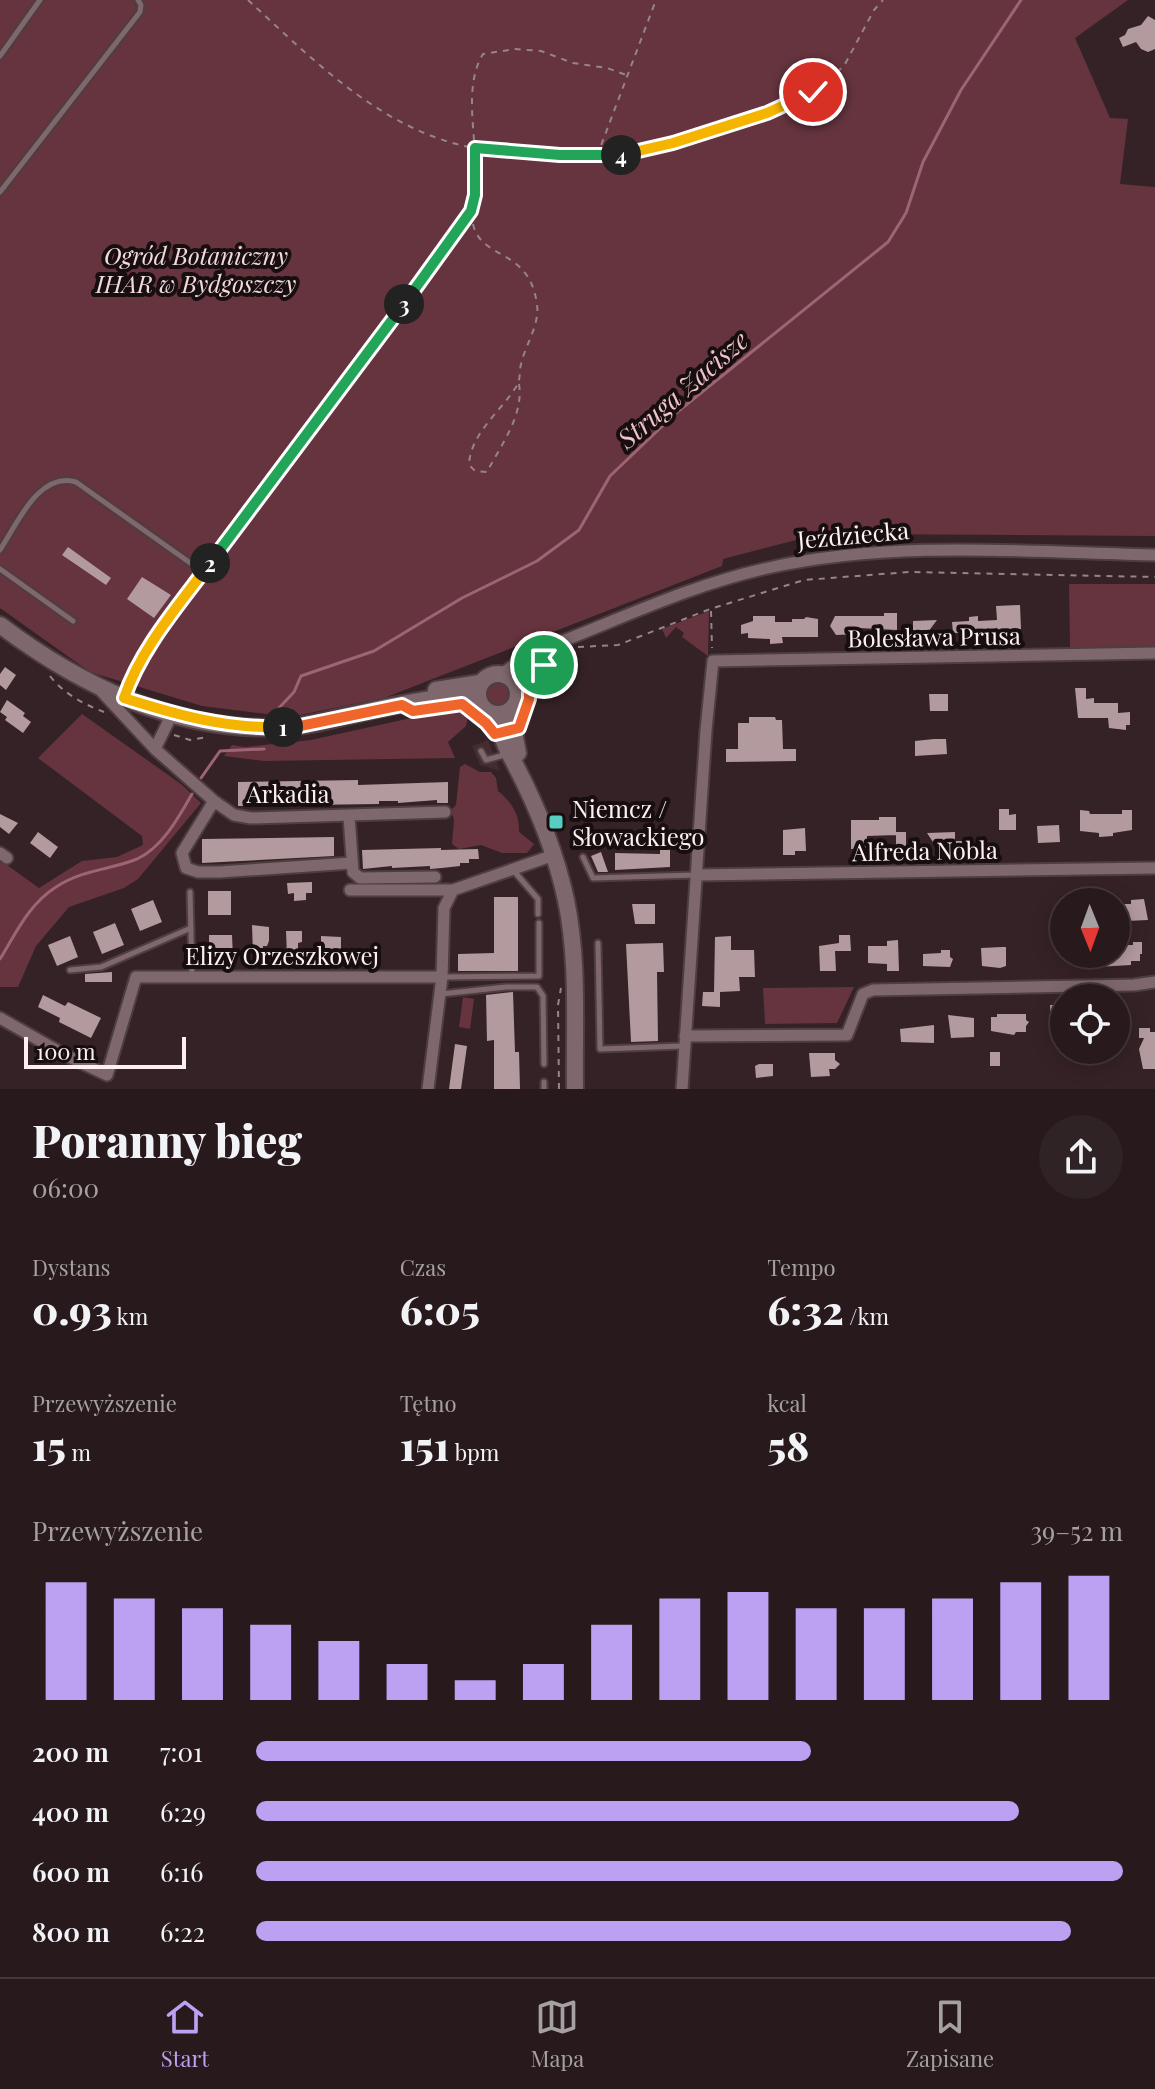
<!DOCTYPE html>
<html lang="pl">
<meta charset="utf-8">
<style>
:root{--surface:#281a1c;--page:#302325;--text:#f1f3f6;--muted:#a5a1a3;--line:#44383b;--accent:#bca0f2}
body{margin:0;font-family:"Playfair Display",serif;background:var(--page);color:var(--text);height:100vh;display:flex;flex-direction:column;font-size:30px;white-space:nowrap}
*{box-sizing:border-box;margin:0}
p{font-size:26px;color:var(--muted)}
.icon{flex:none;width:44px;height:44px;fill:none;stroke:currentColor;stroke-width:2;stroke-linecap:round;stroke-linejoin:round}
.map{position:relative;height:1089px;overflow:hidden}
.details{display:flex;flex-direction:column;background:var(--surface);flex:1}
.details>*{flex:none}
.needle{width:52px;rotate:179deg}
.buttons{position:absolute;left:1050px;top:888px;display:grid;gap:16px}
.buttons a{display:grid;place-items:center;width:80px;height:80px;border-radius:50%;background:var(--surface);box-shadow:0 4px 20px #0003,0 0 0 2px var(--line);font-size:40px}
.scale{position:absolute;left:24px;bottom:20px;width:162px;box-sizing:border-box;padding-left:8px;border:4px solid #fdeff2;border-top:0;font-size:22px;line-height:28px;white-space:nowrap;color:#fdeff2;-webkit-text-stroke:6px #170e10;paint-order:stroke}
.pin{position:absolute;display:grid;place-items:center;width:68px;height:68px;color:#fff;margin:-34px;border:4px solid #fff;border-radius:50%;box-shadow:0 2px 8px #0007}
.km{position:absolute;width:40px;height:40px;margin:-20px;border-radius:50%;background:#222;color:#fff;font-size:22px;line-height:40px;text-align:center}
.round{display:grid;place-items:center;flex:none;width:84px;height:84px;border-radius:42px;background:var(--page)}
.headline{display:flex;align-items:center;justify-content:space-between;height:136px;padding:0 32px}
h1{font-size:44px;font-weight:800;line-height:60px}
.metrics{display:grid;grid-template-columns:repeat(3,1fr);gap:12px;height:136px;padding:8px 32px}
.metrics div{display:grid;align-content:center}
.metrics b{font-size:40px;font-weight:800}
.metrics small{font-size:22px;font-weight:400}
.metrics p{font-size:22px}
.chart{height:224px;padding:16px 32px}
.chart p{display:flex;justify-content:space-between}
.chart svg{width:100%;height:144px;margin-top:8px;stroke:var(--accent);stroke-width:6}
ul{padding:0 32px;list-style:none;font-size:26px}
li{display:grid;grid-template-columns:128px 96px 1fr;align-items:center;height:60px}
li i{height:20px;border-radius:10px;background:var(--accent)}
.menu{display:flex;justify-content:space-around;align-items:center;height:112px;border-top:2px solid var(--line);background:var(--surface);font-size:22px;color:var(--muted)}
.menu a{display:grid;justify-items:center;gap:4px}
.menu .active{color:var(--accent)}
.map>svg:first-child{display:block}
.built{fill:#442b30}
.green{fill:#65343f}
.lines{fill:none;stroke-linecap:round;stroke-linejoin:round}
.stream{stroke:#9d6474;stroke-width:3}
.building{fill:#b39a9f}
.lane-casing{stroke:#4e3d41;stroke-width:9}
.street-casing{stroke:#4e3d41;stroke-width:15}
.secondary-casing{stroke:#4e3d41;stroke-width:20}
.path{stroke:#958588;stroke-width:2;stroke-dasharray:6 6;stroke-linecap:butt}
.lane{stroke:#7f686d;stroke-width:5}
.street{stroke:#7f686d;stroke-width:11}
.secondary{stroke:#7f686d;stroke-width:16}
.split-1-casing{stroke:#fff;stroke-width:16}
.split-2-casing{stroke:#fff;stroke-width:16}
.split-3-casing{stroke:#fff;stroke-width:16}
.split-4-casing{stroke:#fff;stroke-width:16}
.split-5-casing{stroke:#fff;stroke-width:16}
.split-1{stroke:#f0652b;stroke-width:10}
.split-2{stroke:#f5b400;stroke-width:10}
.split-3{stroke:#22a559;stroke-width:10}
.split-4{stroke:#22a559;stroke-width:10}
.split-5{stroke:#f5b400;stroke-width:10}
.poi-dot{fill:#57cec1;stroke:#170e10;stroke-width:3}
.labels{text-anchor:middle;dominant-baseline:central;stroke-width:8;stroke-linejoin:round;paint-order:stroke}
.park-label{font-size:24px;font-style:italic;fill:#f2d9dd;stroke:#170e10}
.street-label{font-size:24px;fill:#fdeff2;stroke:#170e10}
.poi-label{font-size:24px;fill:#fdeff2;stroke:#170e10;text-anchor:start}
.water-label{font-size:26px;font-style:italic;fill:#f2c2cb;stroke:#170e10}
</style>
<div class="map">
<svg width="1155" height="1089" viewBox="0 0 1155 1089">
<rect width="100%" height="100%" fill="#352226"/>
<!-- built -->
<path class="built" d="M488,740l12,31 -20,-6 -8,-19z"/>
<!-- green -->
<path class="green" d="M0,0h1128l-53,38 35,80 18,1 -8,65 35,3v349l-306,-2 -53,6 -73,19 -1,7 -338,132 -94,19 -88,-11 -112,-34 -90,-64z
M1069,584h86v63h-85z
M709,611l-1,45 -26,-19 2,-4 -8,-6 -10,11 -4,-9z
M485 694a13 13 0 1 1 26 0a13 13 0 1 1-26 0Z
M461,707l7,9 -2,10 -18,16 7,16 -191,3 -40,-5 8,-11 13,2 66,-7z
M82,714l99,70 20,19 -63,76 -14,9 -55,19 -33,39 -18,41h-18v-127l39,28 43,-27 35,-4 26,-12 -1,-9 -104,-78z
M465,764l15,8h11l5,6 2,13c13,10 22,24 21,41l15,12 -7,9h-25l-21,-8 -22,4 -7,-5 2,-24 -3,-10 5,-5 4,-38z
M854,987l-17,36 -72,1 -2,-36z
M463,997l11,2 -4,30 -11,-2z"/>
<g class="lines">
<!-- stream -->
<path class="stream" d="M278,709l16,-17 7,-16 73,-25 88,-53 75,-37 42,-31 31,-54 66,-63 212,-171 18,-29 17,-51 38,-72 60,-90
M201,778l19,-27 44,-2
M0,959c16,-26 29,-55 56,-72 28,-18 54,-17 81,-28 25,-11 42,-42 55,-65"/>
</g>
<!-- building -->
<path class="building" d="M1148,16l7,4v29l-7,3 -7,-3 -5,-7 -13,5 -4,-9 6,-3 3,-6 13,-4z
M68,547l43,31 -5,7 -44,-30z
M142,577l29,18 -17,23 -27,-19z
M1020,605l1,24h-10v7l-14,1v-5l-44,1 -1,-11 17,-1v-4l9,-1v5l19,-1 -1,-14z
M884,613h13v17l-38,-2v6l-23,1 -6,-9 5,-10h49z
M753,616h22v6h17v-3h12l2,-2 12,2v18h-36l1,6 -13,1v-5l-22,-1v-5l-7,1v-9l12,-4z
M937,620l-9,12v9l-15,-1v-19z
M5,667l11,8 -10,15 -6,-5v-11z
M1075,688h11v11l8,-1v5h24v10l12,-1v13h-4v5l-17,-2 -1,-10h-30z
M929,694h19v17h-18z
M7,700l18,13 -2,3 8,6 -8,11 -18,-13 2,-3 -7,-5z
M749,717h26l1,3h6l1,29h13v12l-70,1v-13h12v-26h11z
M934,739h12l1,15 -32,2v-15z
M358,780v5l90,-3v21h-11v-3l-39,3v-2h-19v3l-141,2v-24z
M999,809h10v6l7,-1v16h-17z
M1080,810l9,1 1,3h32v-4h10v20l-19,3v3l-14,1v-4l-19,-2z
M0,814l18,9 -9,11 -9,-7z
M879,817h17v18l-29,1v12l-16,1v-29h28z
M1059,825l1,17 -22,1 -1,-17z
M805,828l1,23h-11v4h-12v-25z
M38,832l20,15 -8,11 -20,-15z
M896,832h10v17h-10z
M955,832v9h8l1,10h-10v-3h-17l-10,-15z
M334,837v19l-132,7v-24z
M441,848v2l37,-1 1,10h-10v4h-9v3l-18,2 -12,1v-3l-38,2v-2l-29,3 -1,-19z
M660,850h10v17l-55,3v-17l45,1z
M601,852l7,20h-10l-7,-16z
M312,882v11h-6v7l-12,1v-8l-6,1 -1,-11z
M208,891h23v24h-23z
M494,897h24v74h-60v-17l36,-1z
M1144,899l4,21 -22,1 -2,-17h7v-4z
M153,900l9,22 -22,9 -9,-22z
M632,904h23v20h-20z
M115,923l9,22 -22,9 -9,-22z
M252,925l17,2v14l-2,5h-4v9h-10z
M286,931h16v11l-4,1v13h-11z
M209,935h23l1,23h-24z
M839,935h11l1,16h-16l1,20h-16l-1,-25 20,-3z
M70,936l8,21 -21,9 -9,-21z
M321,936l20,1v13h-3v7h-17z
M731,936v14h23l1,27h-16l1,14 -20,1v15l-18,-1 1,-14h11l1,-55z
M898,940l1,31h-12v-7l-19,-1v-17h19v-5z
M1133,942h9v12h-2v7h-9v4l-34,2v-2l-17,-1 -1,-10h41v-3h4v-6h9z
M663,943l1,29h-7l1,69 -27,1 -5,-98z
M1002,947h4v19l-6,2 -18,-2 -1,-18z
M941,950h9v7l3,2 -3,8 -27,-1v-12l18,-1z
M112,972v10h-27v-8z
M513,992l2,60h4l1,37h-26v-49l-7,1 -1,-46z
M43,995l22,11 3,-4 33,16 -10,20 -32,-16 1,-4 -22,-11z
M1050,1005h12v7l2,-1v27l-5,4 -8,-2z
M997,1014h29v6l3,2 -3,4v6h-10l-2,3 -23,-4v-14h6z
M948,1015l26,3v19l-23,1z
M934,1025v18l-33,-1 -1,-13z
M1139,1028h11v4h5v37h-12l-4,-20 5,-11h-5z
M455,1044l12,2 -6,43h-12z
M990,1052h10v14h-10z
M809,1053h26v7l5,4 -5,5h-6l1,7 -19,1z
M759,1064h14v12l-17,2 -1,-12z"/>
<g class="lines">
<defs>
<path id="lane" d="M0,56l40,-56
M0,192l140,-180 1,-7 -3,-5
M0,550c17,-26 39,-79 76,-68l127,90
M0,569l73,52
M126,694l27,-53 312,-419 10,-27v-47
M481,751l5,9 18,-5
M583,857l10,21 102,-3
M513,870l25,29v15
M190,892l2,84
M598,943l2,106 83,-3
M70,970l31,-3 90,-39
M443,977l96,-1v-53
M441,994l65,-7h31l6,9 1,68
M544,1082v7"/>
<path id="street" d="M502,674l33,-25 33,-10c65,-26 131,-56 200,-71 126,-28 259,-16 387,-13
M516,685l15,-19 30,-22
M101,691l54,58 59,52 20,14 17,3 194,-6
M155,749l17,-35
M214,801l-32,52 4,15 12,4h21l133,-9
M349,816l4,56 7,6 75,-1
M0,853l7,5
M696,875l459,-7
M350,890h103l101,-35
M0,1018l65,37 42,20 29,-98h306l2,-69 9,-18
M685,1036l162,-1 16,-41 10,-4 261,-5 21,-3
M428,1089l14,-112
M682,1089l24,-359 7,-69 442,-8"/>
<path id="secondary" d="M0,625c86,65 188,112 298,101 16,-2 32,-6 48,-10 30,-6 105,-26 132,-17
M478 694a20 20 0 1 1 40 0a20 20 0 1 1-40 0Z
M436,690l44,-7
M510,710l8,43
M493,714c6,12 10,27 16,39 25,46 46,96 57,147 13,62 8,127 9,189"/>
</defs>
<!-- lane casing -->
<use href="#lane" class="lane-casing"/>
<!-- street casing -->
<use href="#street" class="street-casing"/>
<!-- secondary casing -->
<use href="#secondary" class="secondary-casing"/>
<!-- path -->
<path class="path" d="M248,0c64,59 133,129 221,147
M474,140c-2,-27 -6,-62 9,-86l32,-5 26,2 32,12 34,5 22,8
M483,149l77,6h67l140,-42 46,-21 31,-26 30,-56 9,-10
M597,156l59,-156
M473,224c8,37 57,23 64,81 3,19 -12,41 -16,59 -2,8 0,16 -5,23 -15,24 -46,47 -47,78l6,6 12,1c14,-27 37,-57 32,-88
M711,611l1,37
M578,647l40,-2 92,-36 94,-29 105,-8 246,5
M50,676c13,17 33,28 54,36
M525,711l4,-25
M174,735l16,5 17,-3
M559,1089l-1,-84 3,-17"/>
<!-- lane -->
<use href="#lane" class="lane"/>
<!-- street -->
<use href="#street" class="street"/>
<!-- secondary -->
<use href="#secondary" class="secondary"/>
</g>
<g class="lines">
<defs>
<path id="split-1" d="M283,727l17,-1 102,-21 11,6 49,-7 24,19 9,11 24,-6 10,-29v-18l15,-16"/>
<path id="split-2" d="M210,563c-31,42 -69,85 -86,135 53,17 103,31 159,29"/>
<path id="split-3" d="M210,563l194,-259"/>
<path id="split-4" d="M404,304l67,-93 4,-16v-47l85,7h61"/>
<path id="split-5" d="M621,155l52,-12 94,-30 46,-21"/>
</defs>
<!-- split-1 casing -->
<use href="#split-1" class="split-1-casing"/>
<!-- split-2 casing -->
<use href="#split-2" class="split-2-casing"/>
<!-- split-3 casing -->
<use href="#split-3" class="split-3-casing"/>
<!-- split-4 casing -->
<use href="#split-4" class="split-4-casing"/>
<!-- split-5 casing -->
<use href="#split-5" class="split-5-casing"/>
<!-- split-1 -->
<use href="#split-1" class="split-1"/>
<!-- split-2 -->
<use href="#split-2" class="split-2"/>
<!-- split-3 -->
<use href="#split-3" class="split-3"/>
<!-- split-4 -->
<use href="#split-4" class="split-4"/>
<!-- split-5 -->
<use href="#split-5" class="split-5"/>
</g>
<!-- markers -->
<rect class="poi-dot" x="548" y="814" width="16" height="16" rx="4"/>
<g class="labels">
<!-- park labels -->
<g class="park-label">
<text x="196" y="255">Ogród Botaniczny<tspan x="196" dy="28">IHAR w Bydgoszczy</tspan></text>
</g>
<!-- street labels -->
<g class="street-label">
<text transform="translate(853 534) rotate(-5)">Jeździecka</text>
<text transform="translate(934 636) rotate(-1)">Bolesława Prusa</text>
<text x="288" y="793">Arkadia</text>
<text transform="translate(925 850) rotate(-1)">Alfreda Nobla</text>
<text x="282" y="955">Elizy Orzeszkowej</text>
</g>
<!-- poi labels -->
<g class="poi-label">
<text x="572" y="808">Niemcz /<tspan x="572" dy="28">Słowackiego</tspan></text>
</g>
<!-- water labels -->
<g class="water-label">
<text transform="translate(682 389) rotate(-41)">Struga Zacisze</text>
</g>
</g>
</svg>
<div class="buttons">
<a><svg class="needle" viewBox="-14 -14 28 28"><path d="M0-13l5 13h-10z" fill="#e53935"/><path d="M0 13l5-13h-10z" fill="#a5a1a3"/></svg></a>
<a><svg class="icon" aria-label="locate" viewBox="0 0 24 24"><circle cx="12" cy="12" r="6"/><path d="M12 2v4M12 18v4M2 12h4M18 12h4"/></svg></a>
</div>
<div class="scale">100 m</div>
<div class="pin" style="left:544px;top:665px;background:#1e9e55"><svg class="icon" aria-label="arrive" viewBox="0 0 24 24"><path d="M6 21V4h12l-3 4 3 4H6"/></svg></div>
<div class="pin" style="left:813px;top:92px;background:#d93025"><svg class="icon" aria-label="check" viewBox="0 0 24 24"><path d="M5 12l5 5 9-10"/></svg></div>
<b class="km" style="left:283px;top:727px">1</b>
<b class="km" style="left:210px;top:563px">2</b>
<b class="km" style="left:404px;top:304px">3</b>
<b class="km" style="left:621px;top:155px">4</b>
</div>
<section class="details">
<div class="headline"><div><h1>Poranny bieg</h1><p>06:00</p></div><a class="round"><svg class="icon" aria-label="share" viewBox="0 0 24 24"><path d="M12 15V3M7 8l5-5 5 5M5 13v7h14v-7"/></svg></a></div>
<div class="metrics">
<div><p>Dystans</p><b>0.93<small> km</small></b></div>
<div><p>Czas</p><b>6:05</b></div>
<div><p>Tempo</p><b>6:32<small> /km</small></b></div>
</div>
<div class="metrics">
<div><p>Przewyższenie</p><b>15<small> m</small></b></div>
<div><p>Tętno</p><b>151<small> bpm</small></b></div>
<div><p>kcal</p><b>58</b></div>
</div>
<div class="chart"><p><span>Przewyższenie</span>39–52 m</p>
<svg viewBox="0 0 160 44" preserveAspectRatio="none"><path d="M5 44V8M15 44V13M25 44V16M35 44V21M45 44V26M55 44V33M65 44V38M75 44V33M85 44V21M95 44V13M105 44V11M115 44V16M125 44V16M135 44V13M145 44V8M155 44V6"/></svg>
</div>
<ul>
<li><b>200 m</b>7:01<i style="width:64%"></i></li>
<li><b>400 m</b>6:29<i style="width:88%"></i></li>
<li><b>600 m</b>6:16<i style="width:100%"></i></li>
<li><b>800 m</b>6:22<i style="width:94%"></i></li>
</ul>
</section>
<nav class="menu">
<a class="active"><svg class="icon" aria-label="home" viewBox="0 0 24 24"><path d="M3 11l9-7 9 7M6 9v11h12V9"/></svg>Start</a>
<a><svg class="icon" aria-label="map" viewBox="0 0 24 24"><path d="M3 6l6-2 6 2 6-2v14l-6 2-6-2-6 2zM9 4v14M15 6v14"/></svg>Mapa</a>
<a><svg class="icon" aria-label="saved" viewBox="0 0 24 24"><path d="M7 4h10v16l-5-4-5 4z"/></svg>Zapisane</a>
</nav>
